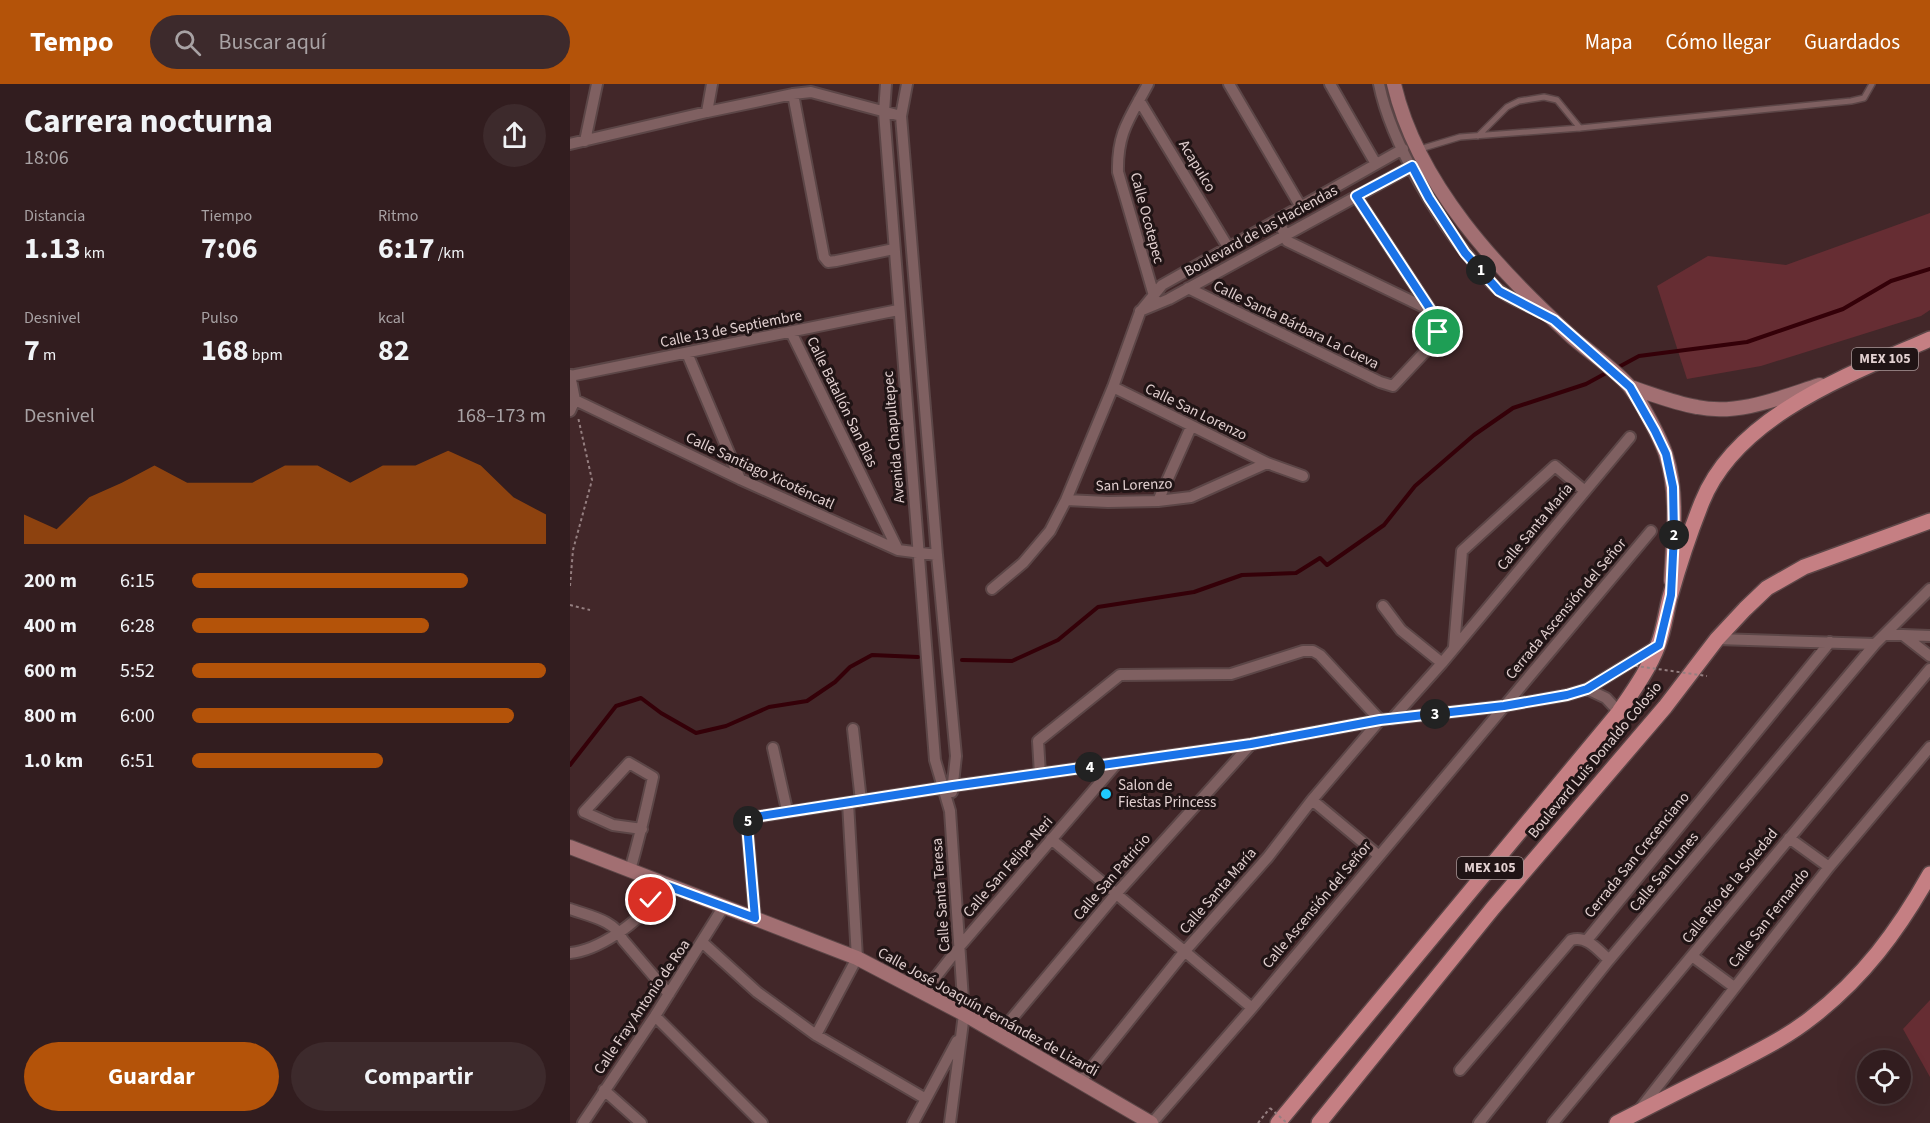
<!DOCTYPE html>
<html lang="es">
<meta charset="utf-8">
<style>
:root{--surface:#321d1f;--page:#3d2a2c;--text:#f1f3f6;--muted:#a8a2a4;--line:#4d3b3d;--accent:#b45309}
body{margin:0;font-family:"Source Sans 3",sans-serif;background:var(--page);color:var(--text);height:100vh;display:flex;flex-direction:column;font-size:22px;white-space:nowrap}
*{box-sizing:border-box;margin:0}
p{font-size:20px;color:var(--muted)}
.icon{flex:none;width:33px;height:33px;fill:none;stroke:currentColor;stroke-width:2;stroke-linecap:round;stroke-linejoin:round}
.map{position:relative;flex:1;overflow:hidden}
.side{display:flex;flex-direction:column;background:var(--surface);width:570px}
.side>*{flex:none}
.fabs{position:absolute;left:1287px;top:966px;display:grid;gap:12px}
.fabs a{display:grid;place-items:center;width:54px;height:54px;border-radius:50%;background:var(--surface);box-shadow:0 6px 24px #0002,0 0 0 2px var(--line);font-size:30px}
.pin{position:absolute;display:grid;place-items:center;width:51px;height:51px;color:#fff;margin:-26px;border:3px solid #fff;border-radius:50%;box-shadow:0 2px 6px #0007}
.km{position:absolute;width:30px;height:30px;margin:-15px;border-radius:50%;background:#222;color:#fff;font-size:16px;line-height:30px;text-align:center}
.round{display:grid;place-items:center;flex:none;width:63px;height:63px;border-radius:32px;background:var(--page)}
.headline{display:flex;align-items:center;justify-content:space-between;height:102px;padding:0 24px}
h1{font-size:33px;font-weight:700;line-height:45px}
.metrics{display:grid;grid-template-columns:repeat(3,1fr);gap:9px;height:102px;padding:6px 24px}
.metrics div{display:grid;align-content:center}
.metrics b{font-size:30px;font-weight:700}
.metrics small{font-size:16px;font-weight:400}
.metrics p{font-size:16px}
.chart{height:168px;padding:12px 24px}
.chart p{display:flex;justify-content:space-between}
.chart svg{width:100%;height:108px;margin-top:6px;fill:var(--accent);opacity:.7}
.action{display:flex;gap:12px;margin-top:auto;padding:12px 24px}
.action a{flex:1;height:69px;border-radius:36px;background:var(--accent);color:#fff;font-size:24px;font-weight:700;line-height:69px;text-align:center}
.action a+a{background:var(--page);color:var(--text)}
ul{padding:0 24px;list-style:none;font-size:20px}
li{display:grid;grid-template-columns:96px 72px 1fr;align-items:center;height:45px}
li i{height:15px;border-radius:8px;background:var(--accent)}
header{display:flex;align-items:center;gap:36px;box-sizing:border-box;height:84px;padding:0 30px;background:var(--accent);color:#fff}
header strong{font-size:28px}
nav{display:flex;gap:33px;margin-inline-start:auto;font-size:21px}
.search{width:420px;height:54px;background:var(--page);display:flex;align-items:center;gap:15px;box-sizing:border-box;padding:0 21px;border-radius:33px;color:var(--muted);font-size:22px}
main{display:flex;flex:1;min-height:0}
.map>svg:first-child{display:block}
.green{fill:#662d33}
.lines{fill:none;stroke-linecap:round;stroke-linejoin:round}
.stream{stroke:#340008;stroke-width:4}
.lane-casing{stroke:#5c4647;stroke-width:8}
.street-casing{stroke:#5c4647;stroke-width:14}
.secondary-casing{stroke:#5c4647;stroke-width:16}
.primary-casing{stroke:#5c4647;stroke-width:18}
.path{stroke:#957f80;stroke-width:2;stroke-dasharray:3 3;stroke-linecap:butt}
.lane{stroke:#7f6061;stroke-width:5}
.street{stroke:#7f6061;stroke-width:10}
.secondary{stroke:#a26f72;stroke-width:14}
.primary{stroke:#c57f83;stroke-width:15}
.path-bridge{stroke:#957f80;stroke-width:2;stroke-dasharray:3 3;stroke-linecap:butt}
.route-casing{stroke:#fff;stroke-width:12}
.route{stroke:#1a73e8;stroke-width:8}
.poi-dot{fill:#1fc9fd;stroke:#201415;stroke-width:2}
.labels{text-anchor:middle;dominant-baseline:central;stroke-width:6;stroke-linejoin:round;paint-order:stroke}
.shield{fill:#201415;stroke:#a89898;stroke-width:1.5}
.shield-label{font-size:14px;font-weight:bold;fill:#e2d0d0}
.street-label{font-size:15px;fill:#e2d0d0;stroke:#201415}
.poi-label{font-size:15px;fill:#e2d0d0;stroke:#201415;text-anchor:start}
</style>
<header>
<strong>Tempo</strong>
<div class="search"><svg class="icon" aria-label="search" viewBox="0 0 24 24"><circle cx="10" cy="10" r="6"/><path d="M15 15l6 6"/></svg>Buscar aquí</div>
<nav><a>Mapa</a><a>Cómo llegar</a><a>Guardados</a></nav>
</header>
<main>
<section class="side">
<div class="headline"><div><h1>Carrera nocturna</h1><p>18:06</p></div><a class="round"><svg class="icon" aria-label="share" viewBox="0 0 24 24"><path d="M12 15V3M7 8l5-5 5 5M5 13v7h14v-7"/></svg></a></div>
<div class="metrics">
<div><p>Distancia</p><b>1.13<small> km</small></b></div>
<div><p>Tiempo</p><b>7:06</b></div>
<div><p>Ritmo</p><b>6:17<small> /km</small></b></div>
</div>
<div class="metrics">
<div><p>Desnivel</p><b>7<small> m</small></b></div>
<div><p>Pulso</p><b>168<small> bpm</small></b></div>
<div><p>kcal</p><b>82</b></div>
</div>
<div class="chart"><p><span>Desnivel</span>168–173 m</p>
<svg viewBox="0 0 160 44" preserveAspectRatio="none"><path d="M0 44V32L10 38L20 25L30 19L40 12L50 19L60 19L70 19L80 12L90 12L100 19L110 12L120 12L130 6L140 12L150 25L160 32V44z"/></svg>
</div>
<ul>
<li><b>200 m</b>6:15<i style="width:78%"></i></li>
<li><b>400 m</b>6:28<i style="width:67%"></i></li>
<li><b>600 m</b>5:52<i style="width:100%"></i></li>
<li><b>800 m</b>6:00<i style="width:91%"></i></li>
<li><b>1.0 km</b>6:51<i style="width:54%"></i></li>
</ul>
<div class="action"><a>Guardar</a><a>Compartir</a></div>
</section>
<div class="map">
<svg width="1360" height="1039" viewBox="0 0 1360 1039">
<rect width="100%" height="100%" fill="#422729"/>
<!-- green -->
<path class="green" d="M1360,129v97l-9,6 -160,50 -74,13 -30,-93 51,-30 78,9z
M1360,916v77l-27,-48z"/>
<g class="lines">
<!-- stream -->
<path class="stream" d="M1045,285l24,-13 108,-14 96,-33 48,-28 39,-12
M392,576l50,1 46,-21 40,-33 96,-15 48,-17 54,-2 24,-15 7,7 57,-40 31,-39 59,-51 39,-27 73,-24 22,-12
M0,681l46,-59 25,-8 20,15 35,20 30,-7 43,-19 38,-6 28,-19 15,-15 22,-12 46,2"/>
<defs>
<path id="lane" d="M908,52l29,-29 12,-6 25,-4 13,3 23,28
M850,65l40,-12 120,-9 271,-27 13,-3 8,-14"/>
<path id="street" d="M316,0l-2,28 51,648 15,51 14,203 -14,109
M337,0l-6,32 36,439 19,201 -4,36
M578,0c-18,34 -31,48 -30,88l37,127
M659,0l72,123
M760,0l46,80
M809,0c12,60 63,144 104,189 5,6 10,13 16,17 11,9 28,15 41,22
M223,10l31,163 4,5 8,-1 58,-12
M569,16l89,147
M137,28l5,-28
M15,57l12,-57
M0,60l137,-32 86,-18 18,-2 90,24
M712,144l5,13 141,68
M618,204l192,94 13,4 43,-46 2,-8v-11l-82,-125
M570,227l29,-12 243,-133
M221,248l107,218
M117,269l53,126
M0,291l5,25 -5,11
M0,292l328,-66
M543,303l154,76 36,13
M5,316l165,79 158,71 39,5
M496,416l42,2 50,-1 33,-4 76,-34
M588,417l33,-74
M422,505l31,-26 27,-32 16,-31 47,-113 27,-75 22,-27 241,-136
M813,522l18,24 41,33
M1314,551h19l27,21
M1333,551l27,1
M1147,555l158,5
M884,563l8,-96 93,-85 30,25
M1017,605l19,9 13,14
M822,635l50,-56 188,-226
M283,645l8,72
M203,664l14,62
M470,690l-2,-33 82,-66 111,-1 72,-23h10l7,4 60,65 -68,80 -44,57 -83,94 -105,131
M742,716l66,55
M1219,754l40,29
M481,755l201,169
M60,786c9,-30 16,-61 23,-93l-24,-14 -45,49 29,13 29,4
M0,825c19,7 45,11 53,31l46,54
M185,834l-8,-93 2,-7 204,-32 298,-42 129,-24 124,-14 63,-11 20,-6 70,-43
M1017,856l243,-298
M132,858l55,50 59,43 110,64
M0,869c26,-2 70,-30 81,-53 3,-6 4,-13 6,-18
M1122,872l42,31
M354,908l36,-46 157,-183
M85,932l107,107
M429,950l117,-140 135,-150
M246,951l41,-77 -9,-155
M890,986l111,-130c16,-5 27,10 38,20
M34,1006l37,33
M1070,1025l189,-242 101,-120
M13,1039l72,-107 69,-110
M343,1039l44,-82
M582,1039l100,-115 399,-477
M909,1039l130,-163 266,-316 55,-55
M983,1039l377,-454"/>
<path id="secondary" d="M824,0c23,100 104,186 178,253 17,15 44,33 58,50 10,13 31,52 36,68 13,40 7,85 5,126
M1060,303c22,7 44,16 67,20 41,9 85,-10 123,-22
M0,763l287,111 107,56 187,109"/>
<path id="primary" d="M708,1039l341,-411c14,-21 30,-43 39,-67 6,-15 8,-33 12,-48 9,-32 20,-65 32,-95 35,-87 149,-128 228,-163
M749,1039l174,-215 172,-201 52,-68 28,-30 22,-21 37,-21 126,-46
M1047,1039c37,-19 74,-38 111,-56 28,-15 58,-29 83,-49 52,-40 87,-87 119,-144"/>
</defs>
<!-- lane casing -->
<use href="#lane" class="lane-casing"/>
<!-- street casing -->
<use href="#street" class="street-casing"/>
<!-- secondary casing -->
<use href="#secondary" class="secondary-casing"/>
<!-- primary casing -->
<use href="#primary" class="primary-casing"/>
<!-- path -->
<path class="path" d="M0,502l3,-36 19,-70 -14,-63
M0,521l20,5
M688,1039l12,-15"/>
<!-- lane -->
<use href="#lane" class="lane"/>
<!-- street -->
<use href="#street" class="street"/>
<!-- secondary -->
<use href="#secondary" class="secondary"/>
<!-- primary -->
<use href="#primary" class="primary"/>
<!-- path-bridge -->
<path class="path-bridge" d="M1059,581l78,11
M700,1024l17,15"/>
</g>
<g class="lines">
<defs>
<path id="route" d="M81,816l6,-18 98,36 -8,-93 1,-7 205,-32 298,-42 129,-24 124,-14 63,-11 20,-6 72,-44 12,-50 3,-61 -1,-47 -7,-33 -11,-23 -25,-44 -9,-8 -67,-59 -55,-29 -34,-38 -36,-55 -17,-32 -56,30 82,125v11"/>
</defs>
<!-- route casing -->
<use href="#route" class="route-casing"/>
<!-- route -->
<use href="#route" class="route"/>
</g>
<!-- markers -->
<circle class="poi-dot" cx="536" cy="710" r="6"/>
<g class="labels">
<!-- shield labels -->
<g class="shield">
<rect x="1282" y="264" width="66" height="22" rx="4.5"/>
<rect x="887" y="773" width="66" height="22" rx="4.5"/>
</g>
<g class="shield-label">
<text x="1315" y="275">MEX 105</text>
<text x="920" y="784">MEX 105</text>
</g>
<!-- street labels -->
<g class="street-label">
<text transform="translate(627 82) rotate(59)">Acapulco</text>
<text transform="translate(577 134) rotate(75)">Calle Ocotepec</text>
<text transform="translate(691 147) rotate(-29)">Boulevard de las Haciendas</text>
<text transform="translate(726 241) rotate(26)">Calle Santa Bárbara La Cueva</text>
<text transform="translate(161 245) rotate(-11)">Calle 13 de Septiembre</text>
<text transform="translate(272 318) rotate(64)">Calle Batallón San Blas</text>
<text transform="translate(626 328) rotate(26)">Calle San Lorenzo</text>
<text transform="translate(324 353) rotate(-95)">Avenida Chapultepec</text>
<text transform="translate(190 387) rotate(25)">Calle Santiago Xicoténcatl</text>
<text transform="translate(564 401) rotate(-2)">San Lorenzo</text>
<text transform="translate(965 443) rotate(-50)">Calle Santa María</text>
<text transform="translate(996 525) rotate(-50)">Cerrada Ascensión del Señor</text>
<text transform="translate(1025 676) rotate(-50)">Boulevard Luis Donaldo Colosio</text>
<text transform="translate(1067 771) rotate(-51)">Cerrada San Crecenciano</text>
<text transform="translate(438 783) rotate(-49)">Calle San Felipe Neri</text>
<text transform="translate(1094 788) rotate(-50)">Calle San Lunes</text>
<text transform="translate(542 793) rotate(-49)">Calle San Patricio</text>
<text transform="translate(1160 802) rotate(-51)">Calle Río de la Soledad</text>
<text transform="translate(648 807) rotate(-49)">Calle Santa María</text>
<text transform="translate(371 811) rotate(-94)">Calle Santa Teresa</text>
<text transform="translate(747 821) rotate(-50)">Calle Ascensión del Señor</text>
<text transform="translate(1199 834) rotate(-52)">Calle San Fernando</text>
<text transform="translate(72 923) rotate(-56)">Calle Fray Antonio de Roa</text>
<text transform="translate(418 928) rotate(29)">Calle José Joaquín Fernández de Lizardi</text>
</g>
<!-- poi labels -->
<g class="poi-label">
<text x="548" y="701">Salon de<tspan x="548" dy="17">Fiestas Princess</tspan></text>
</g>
</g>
</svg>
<div class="fabs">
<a><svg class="icon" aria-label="locate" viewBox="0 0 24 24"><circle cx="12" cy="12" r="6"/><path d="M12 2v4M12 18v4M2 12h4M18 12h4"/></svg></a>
</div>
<div class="pin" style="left:868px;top:248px;background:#1e9e55"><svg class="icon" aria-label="arrive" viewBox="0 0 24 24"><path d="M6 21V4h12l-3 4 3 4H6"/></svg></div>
<div class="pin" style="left:81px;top:816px;background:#d93025"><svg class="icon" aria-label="check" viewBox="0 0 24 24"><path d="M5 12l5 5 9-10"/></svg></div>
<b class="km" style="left:911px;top:186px">1</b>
<b class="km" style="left:1104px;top:451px">2</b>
<b class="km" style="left:865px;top:630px">3</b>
<b class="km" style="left:520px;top:683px">4</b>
<b class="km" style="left:178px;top:737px">5</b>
</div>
</main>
